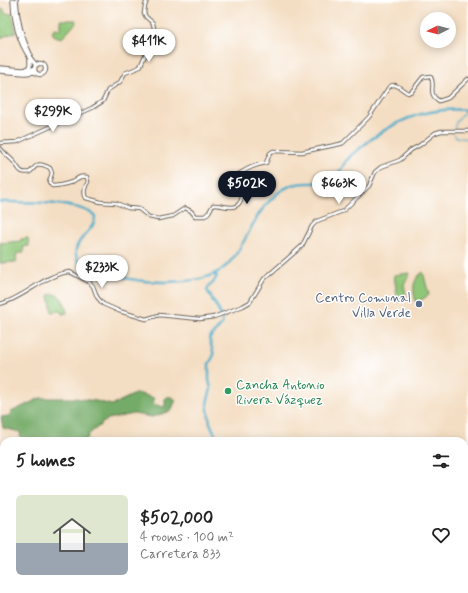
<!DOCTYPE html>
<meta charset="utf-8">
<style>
body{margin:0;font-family:Mynerve,sans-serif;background:#f6f6f6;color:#222;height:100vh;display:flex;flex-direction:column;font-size:15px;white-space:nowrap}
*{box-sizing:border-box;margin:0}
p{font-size:13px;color:#767676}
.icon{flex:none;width:22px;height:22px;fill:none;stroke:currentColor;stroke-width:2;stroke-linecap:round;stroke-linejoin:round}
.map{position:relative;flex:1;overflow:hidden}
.sheet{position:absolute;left:0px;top:437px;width:468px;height:156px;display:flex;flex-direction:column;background:#fff;border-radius:12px 12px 0 0;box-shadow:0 2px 10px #0003}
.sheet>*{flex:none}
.needle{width:26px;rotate:264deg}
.tools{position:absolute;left:420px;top:12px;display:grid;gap:8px}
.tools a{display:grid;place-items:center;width:36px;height:36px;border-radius:50%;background:#fff;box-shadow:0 2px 10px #0003;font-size:20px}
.price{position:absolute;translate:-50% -34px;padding:0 9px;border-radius:14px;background:#fff;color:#222;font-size:13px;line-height:26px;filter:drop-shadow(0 1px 2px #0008)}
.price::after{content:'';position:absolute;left:50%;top:24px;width:12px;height:9px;margin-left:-6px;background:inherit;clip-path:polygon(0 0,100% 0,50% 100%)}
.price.on{background:#111827;color:#fff}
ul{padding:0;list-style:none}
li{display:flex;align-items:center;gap:12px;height:100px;padding:0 16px}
li span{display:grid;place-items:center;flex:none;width:112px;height:80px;border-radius:6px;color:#555}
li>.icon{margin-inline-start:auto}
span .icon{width:48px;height:48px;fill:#fffc;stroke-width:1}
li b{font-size:17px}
h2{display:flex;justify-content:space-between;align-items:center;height:48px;padding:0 16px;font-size:17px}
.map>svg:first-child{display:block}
.built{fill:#f4cfdd}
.green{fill:#90c678;stroke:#56714a}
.forest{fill:#74ab68;stroke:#486442}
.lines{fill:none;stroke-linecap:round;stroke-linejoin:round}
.stream{stroke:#4aacc9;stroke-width:1}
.river{stroke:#4aacc9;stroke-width:2.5}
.minor-casing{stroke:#686056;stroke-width:4.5}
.major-casing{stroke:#686056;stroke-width:5.5}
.minor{stroke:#fff;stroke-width:2.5}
.major{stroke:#fff;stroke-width:3.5}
.service-dot{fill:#5c6f8a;stroke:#fff;stroke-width:1.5}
.leisure-dot{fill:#2e9e5b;stroke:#fff;stroke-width:1.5}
.labels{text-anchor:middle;stroke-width:3;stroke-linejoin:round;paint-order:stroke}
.service-label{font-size:13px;fill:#4e5e75;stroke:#fff;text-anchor:end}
.leisure-label{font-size:13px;fill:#27864d;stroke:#fff;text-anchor:start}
</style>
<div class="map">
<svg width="468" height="593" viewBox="0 0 468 593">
<rect width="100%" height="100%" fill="#fff"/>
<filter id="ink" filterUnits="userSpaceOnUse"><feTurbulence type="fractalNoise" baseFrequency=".025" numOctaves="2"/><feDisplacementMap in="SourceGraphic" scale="8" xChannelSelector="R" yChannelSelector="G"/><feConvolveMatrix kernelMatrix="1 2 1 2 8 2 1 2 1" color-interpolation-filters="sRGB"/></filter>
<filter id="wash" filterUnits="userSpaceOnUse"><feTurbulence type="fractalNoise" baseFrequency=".012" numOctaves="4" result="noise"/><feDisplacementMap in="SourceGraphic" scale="16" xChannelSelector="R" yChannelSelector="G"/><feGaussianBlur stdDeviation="0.9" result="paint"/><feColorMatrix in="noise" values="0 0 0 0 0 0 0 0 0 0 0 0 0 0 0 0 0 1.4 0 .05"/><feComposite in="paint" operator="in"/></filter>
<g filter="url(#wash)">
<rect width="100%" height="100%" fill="#f4dec3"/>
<path class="built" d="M4 545V589H52L50 593H0V549Z"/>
<g class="green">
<path d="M0 9H4V13L12 14 16 32 0 38Z"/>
<path d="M61 20H76V23L62 38 54 36V34L52 33 54 28 61 29Z"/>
<path d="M28 238 29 246 23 247 24 252 17 254 16 256 17 262 0 263V243L21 241V239Z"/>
<path d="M423 272 429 295 416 303C413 290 411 281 423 272Z"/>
<path d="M410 273 404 284 407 300 398 302 394 275Z"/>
<path d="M53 294C63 296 65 303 67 313L62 314 61 311 52 312 49 295Z"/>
</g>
<path class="forest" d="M137 393 154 398 153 404 160 406 165 407V399L166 397H172L176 400 171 411 152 417 134 414 108 419 89 434 86 441H21L20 432 3 428 1 417 9 416 11 412 40 398H75L96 401 112 405Z"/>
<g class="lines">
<g class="stream">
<path d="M454 130 456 122 466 110"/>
<path d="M454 134 456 137 468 139"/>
<path d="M330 593V589"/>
</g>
<g class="river">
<path d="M0 202C22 202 80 201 95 216 96 231 73 239 76 255 80 273 97 268 110 272 117 274 123 278 130 279 151 283 195 284 214 274 240 262 247 228 264 207 270 200 281 189 290 186 299 182 310 184 320 182 325 181 331 177 336 174 341 172 343 165 347 160 350 156 354 153 358 150 390 122 425 106 468 110"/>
<path d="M214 275 217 276 213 283 209 286 207 290C210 297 225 317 222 324 219 329 213 334 209 338L214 355 209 364V380L211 389 207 403 210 423 218 441"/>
<path d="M214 593 215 589"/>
</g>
</g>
</g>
<g filter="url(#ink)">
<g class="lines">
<defs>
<g id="minor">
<path d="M0 143 17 142 92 108 103 101 108 90 120 82 125 73 140 67 146 53 156 39 153 23 146 17 144 13 145 6 147 0"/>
<path d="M0 148C4 153 8 156 12 160 19 166 18 175 30 172 38 164 38 162 50 168L52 173 49 182 52 186C59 186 66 184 72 182 77 179 80 175 87 177L88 182C85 186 83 193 86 198L101 202 116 203 128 208 139 209 149 217 158 219 173 216 185 208 191 211 195 216H205L209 212 213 205C223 204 238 214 242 197L237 187V175C247 169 254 165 266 163L270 153 273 151 302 152 340 144 343 143 369 117 389 87C396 81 401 90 408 93L412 91 423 77 430 76C437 85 426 93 439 101L448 98 468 79"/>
<path d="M0 304C25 298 44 274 70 272L89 282 93 286 97 297 103 304 119 311 146 319 159 315 200 319 214 317 243 306 250 302 264 279 302 246 312 226 317 221 343 211 369 186 375 172 381 167 400 160 411 150 420 145 435 133 441 131H468"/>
<path d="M238 589 245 593"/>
<path d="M176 593 181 589"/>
</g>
<g id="major">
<path d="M13 0C14 23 20 48 36 65"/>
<path d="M16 0C17 19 21 37 30 54"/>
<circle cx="40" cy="69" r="5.5"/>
<path d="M0 68 22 70 34 69"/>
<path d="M26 70 30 66V58"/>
<path d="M0 71 25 73 35 72"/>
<path d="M0 491H4"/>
<path d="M140 589V593"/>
</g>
</defs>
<use href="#minor" class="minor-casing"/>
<use href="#major" class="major-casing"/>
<use href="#minor" class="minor"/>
<use href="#major" class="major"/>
</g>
</g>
<circle class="service-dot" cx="419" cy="304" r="4"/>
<circle class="leisure-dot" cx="228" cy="391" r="4"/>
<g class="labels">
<g class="service-label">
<text x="411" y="302">Centro Comunal<tspan x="411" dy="15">Villa Verde</tspan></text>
</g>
<g class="leisure-label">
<text x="236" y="389">Cancha Antonio<tspan x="236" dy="15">Rivera Vázquez</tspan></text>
</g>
</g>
</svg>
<div class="tools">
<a><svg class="needle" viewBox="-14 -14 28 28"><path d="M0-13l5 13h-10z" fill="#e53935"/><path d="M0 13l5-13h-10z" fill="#767676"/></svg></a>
</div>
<b class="price" style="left:149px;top:63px">$411K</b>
<b class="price" style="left:53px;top:133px">$299K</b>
<b class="price on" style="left:247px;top:205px">$502K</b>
<b class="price" style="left:339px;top:205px">$663K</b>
<b class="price" style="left:102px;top:289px">$233K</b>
<section class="sheet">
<h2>5 homes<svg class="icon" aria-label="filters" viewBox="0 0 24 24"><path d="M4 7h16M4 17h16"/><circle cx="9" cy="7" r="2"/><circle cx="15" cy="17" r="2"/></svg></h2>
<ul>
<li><span style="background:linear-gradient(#dfe7d0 60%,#9aa5b1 0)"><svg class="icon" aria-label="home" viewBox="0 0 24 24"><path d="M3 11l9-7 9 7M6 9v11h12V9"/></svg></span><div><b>$502,000</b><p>4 rooms · 100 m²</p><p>Carretera 833</p></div><svg class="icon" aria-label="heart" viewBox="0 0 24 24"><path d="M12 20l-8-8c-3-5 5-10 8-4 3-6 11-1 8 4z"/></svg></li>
</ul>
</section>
</div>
